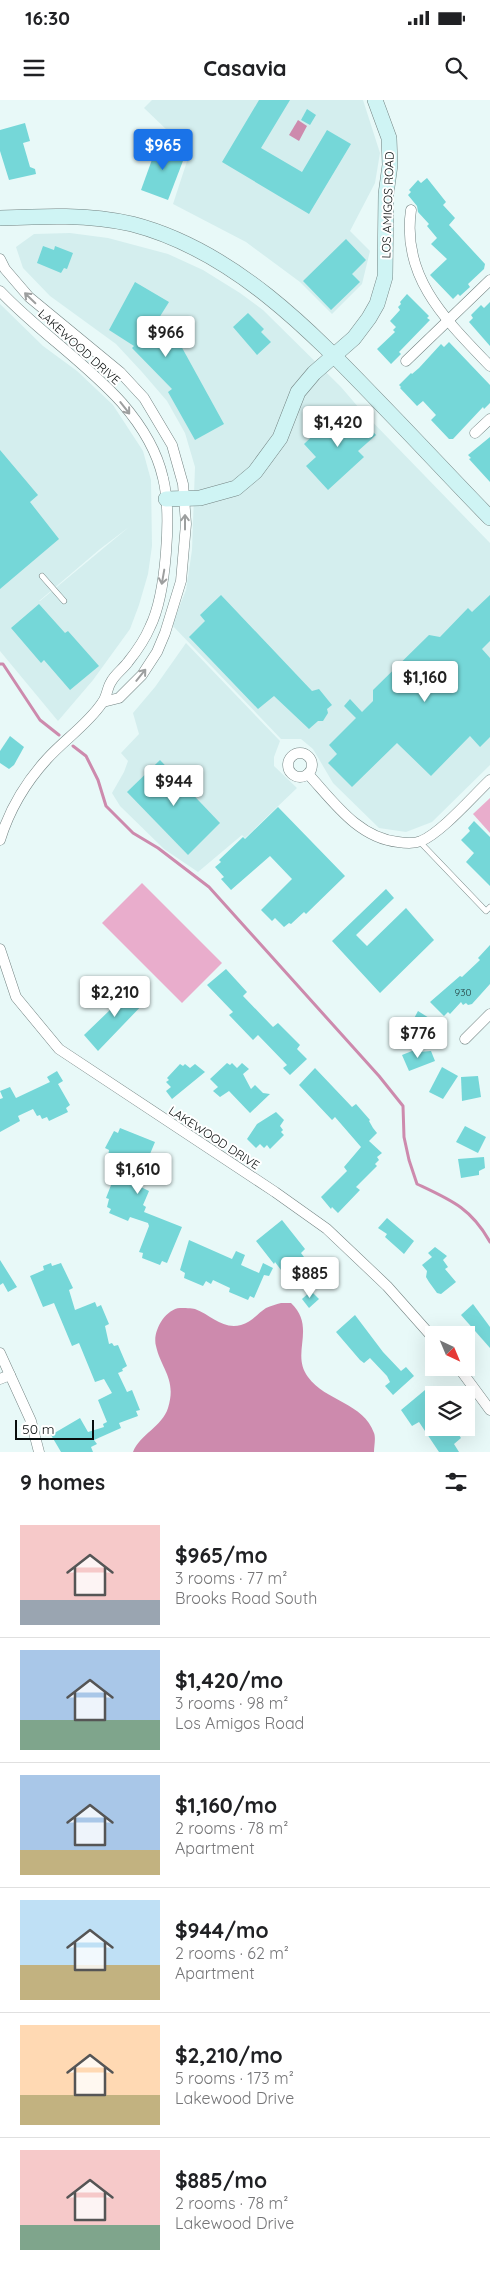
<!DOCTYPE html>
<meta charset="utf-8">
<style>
body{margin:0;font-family:Quicksand,sans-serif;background:#f6f6f6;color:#202124;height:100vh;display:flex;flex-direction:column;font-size:19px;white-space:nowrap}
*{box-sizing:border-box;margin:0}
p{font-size:16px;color:#757577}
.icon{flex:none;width:28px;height:28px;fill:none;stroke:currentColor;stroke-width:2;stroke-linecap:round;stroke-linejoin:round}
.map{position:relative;height:1352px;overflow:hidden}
.drawer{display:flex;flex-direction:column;background:#fff;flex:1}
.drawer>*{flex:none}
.needle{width:32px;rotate:136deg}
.buttons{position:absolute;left:425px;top:1226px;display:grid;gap:10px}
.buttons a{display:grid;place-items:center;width:50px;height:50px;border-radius:0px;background:#fff;box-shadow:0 5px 20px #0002;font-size:25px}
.scale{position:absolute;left:15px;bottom:12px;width:79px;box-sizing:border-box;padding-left:5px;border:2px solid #090e0e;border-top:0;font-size:14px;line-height:18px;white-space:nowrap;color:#090e0e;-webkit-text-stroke:4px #fff;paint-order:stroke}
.price{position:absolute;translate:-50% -42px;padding:0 11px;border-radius:5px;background:#fff;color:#222;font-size:16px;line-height:32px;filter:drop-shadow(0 1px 2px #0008)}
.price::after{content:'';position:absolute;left:50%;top:30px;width:15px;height:11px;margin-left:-8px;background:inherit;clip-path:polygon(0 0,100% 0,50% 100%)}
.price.active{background:#1a73e8;color:#fff}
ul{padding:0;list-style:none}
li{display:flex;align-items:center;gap:15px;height:125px;padding:0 20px}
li+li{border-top:1px solid #e0e0e0}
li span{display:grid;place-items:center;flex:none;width:140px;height:100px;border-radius:0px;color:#555}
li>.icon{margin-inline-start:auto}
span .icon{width:60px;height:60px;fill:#fffc;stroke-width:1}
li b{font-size:21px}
h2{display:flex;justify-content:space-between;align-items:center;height:60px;padding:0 20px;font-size:21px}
.status{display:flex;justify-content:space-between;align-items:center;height:35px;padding:0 25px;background:#fff;direction:ltr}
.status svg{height:14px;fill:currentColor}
header{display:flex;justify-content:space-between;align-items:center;height:65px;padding:0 20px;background:#fff;font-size:22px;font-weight:700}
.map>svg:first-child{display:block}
.built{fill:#d4eeee;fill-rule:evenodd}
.green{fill:#e9adcc}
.water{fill:#cd8aad}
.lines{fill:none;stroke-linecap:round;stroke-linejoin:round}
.stream{stroke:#cd8aad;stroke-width:3}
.building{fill:#75d7d8}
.lane-casing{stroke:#748483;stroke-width:6}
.street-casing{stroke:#748483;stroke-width:11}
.secondary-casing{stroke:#748483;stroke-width:16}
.lane{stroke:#fff;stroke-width:5}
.street{stroke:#fff;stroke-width:10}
.secondary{stroke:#cff4f4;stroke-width:15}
.oneway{stroke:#9d9f9f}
.labels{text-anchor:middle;stroke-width:4;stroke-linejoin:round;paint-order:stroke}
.number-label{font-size:10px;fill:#244040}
.street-label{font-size:12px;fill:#090e0e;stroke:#fff}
</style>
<div class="status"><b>16:30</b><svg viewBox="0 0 49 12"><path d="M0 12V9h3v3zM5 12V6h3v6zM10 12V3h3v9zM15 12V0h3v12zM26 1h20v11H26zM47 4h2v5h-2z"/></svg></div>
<header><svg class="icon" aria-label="menu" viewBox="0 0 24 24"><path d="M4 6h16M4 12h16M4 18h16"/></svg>Casavia<svg class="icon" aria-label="search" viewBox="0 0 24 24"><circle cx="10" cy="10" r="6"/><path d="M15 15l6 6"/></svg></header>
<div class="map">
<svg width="490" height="1352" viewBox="0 0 490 1352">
<rect width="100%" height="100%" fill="#e8f9f8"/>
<g class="built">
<path d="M152 0H363L380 53 375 83 350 131 370 151 362 184 332 214 300 182 246 142 173 104 190 52 144 8Z"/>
<path d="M70 133 108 138 168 154 203 170 240 193 263 210 341 287 359 308 490 443V665L432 722 406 732 379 728 333 683 313 649 301 639H281L172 525 186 490 192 450 195 367 185 333 167 301 142 272 116 244 50 196 23 168 16 147 34 134Z"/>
<path d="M0 204 43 246 77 271 113 305 143 351 151 380 152 446 148 474 139 505 130 529 93 580 58 621 0 551ZM129 427 40 501H39L100 449Z"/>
<path d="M186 543 280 641 274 657V666L297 688 245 738 242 735 198 772 164 749 120 706 112 693 124 672 128 661 121 653 139 634 133 613 155 587Z"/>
</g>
<g class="green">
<path d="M490 698V733L473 714Z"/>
<path d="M142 783 222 863 182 903 102 823Z"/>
</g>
<g class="water">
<path d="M298 20 307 26 299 41 289 35Z"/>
<path d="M281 1203H291C317 1228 290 1253 308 1277 325 1301 364 1303 374 1333 376 1338 374 1346 374 1352H133C140 1334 162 1327 168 1308 177 1279 161 1269 156 1246 152 1232 165 1209 180 1208 184 1208 192 1208 195 1209 211 1215 223 1230 241 1225 251 1223 258 1213 266 1208 271 1206 276 1204 281 1203Z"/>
</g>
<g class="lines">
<g class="stream">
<path d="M0 564H3L40 620 59 635"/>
<path d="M73 646 86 656 98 680 106 706 133 733 158 748 209 787 379 976 403 1006 404 1037 409 1060 417 1084C451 1100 471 1108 490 1142"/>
</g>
</g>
<g class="building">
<path d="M259 0H290L261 48 302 72 327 30 351 44 309 114 222 62Z"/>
<path d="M307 9 316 15 310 25 301 20Z"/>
<path d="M25 23 30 41 23 43 30 67 35 69 36 74 9 80 0 51V30Z"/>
<path d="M158 43 186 53 168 100 141 90Z"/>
<path d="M427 78 446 102 443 105 455 118 449 125 485 164 484 169 468 184 470 187 460 196 458 194 453 199 430 175 447 159 431 144 437 138 427 126 429 124 418 112 417 106 408 95 411 92 409 90 418 80 421 83Z"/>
<path d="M346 139 366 160 352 174 360 182 331 210 303 181Z"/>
<path d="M43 146 54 150 55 146 73 153 67 169 64 168 61 173 37 163Z"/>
<path d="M135 182 169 202 159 218 169 224 224 324 195 340 168 292 172 289 132 248 134 246 109 230Z"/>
<path d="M407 194 429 216 427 218 430 220 399 252 401 254 391 264 377 249 395 232 393 230 396 227 390 221 400 210 398 207 401 204 400 202Z"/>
<path d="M490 202V246L469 222 473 218 471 215 481 205 484 208Z"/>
<path d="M248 213 264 229 261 232 271 242 257 255 233 227Z"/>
<path d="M449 242 490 285V303L484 309 483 307 453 339H449L431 320 436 315 423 301 417 306 400 288 401 287 399 285 411 273 412 274 419 268 441 244 444 247Z"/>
<path d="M350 307 376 335 358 351 364 357 328 390 306 366 316 357 304 344 324 325 327 328Z"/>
<path d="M490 337V382L469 359 471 358 468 355Z"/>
<path d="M0 350 38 395 30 402 59 439 0 489Z"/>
<path d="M221 495 312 591 319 589 332 605 327 609 328 613 323 621H318L309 629 274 596 258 609 189 537 205 521 200 515Z"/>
<path d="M490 495V541L482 549 490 558V637L480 647 470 636 431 676 397 643 352 687 328 663 337 654 329 645 356 618 344 606 350 599 362 612 373 601V590L429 535 440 537 468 508 472 512Z"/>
<path d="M39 504 65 533 68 531 99 566 70 590 44 560 41 563 11 528Z"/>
<path d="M10 636 24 647 14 665 9 669 0 663V651Z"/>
<path d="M160 660 220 723 188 755 127 692Z"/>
<path d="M278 707 345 776 306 814 304 812 291 824 289 823 284 827 275 818 272 821 261 810 292 779 270 756 231 790 221 779 224 777 215 767 221 762 219 760 243 737 245 739Z"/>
<path d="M474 721 490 737V786L466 762 474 753 461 740 470 731 468 728Z"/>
<path d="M386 789 394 798 356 835 367 846 406 808 434 840 380 893 332 841Z"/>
<path d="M490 845V884L472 904 468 905 466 903 463 905 461 902 450 914 448 912 444 916 430 902 460 876 462 877 480 860 478 858Z"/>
<path d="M226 869 247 892 243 896 273 927 278 923 300 945 297 949 307 959 290 975 283 968 287 965 258 935 253 940 229 915 233 912 207 885Z"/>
<path d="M130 887 135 892 136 890 140 891 147 900 98 951 84 935 111 909 108 907Z"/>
<path d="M418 911 437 923 431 933 411 924Z"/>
<path d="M422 947 419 952 431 951 435 961 409 971 402 955Z"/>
<path d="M227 963 230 965 232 963 237 968 242 963 249 969 243 974 251 989 255 985 263 993 270 994 250 1013 229 991 220 997 213 991 218 987 210 979Z"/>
<path d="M180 964 183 966 185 964 190 968 195 964 205 972 172 999 166 991 171 987 166 982 169 980 167 978Z"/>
<path d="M442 967 458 976 443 999 429 992Z"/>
<path d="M315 968 352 1007 356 1004 370 1020 369 1021 373 1028 377 1033 369 1041 382 1053 377 1057 379 1060 375 1064 377 1066 356 1087 360 1090 338 1113 332 1107 331 1109 321 1097 347 1071 344 1067 361 1047 335 1017 332 1020 299 985Z"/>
<path d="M57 971 63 981 58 984 70 1005 66 1008 68 1012 49 1021 47 1017 42 1019 40 1015 37 1016 33 1009 18 1016 20 1021 0 1032V999L3 998 0 991 10 987 16 998 50 982 47 977Z"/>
<path d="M478 976 481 997 462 1001 461 977Z"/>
<path d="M276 1012 284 1020 280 1026 283 1030 281 1032 284 1035 270 1049 267 1045 264 1048 260 1044 256 1048 247 1039 257 1024Z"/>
<path d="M465 1026 486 1037 478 1053 456 1042Z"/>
<path d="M120 1028 155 1042 137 1085 149 1091 143 1105 146 1107 144 1112 182 1127 167 1163 162 1161 160 1165 142 1158 143 1153 139 1152 149 1126 148 1123 130 1117 128 1121 109 1113 111 1109 107 1107 109 1099 106 1098 120 1062 108 1057 109 1050 105 1048 114 1031 118 1033Z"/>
<path d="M484 1057 485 1068 479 1071V1075L461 1078 458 1059Z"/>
<path d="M387 1118 414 1141 404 1154 385 1137 387 1134 378 1128Z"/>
<path d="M282 1120 305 1149 301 1153 304 1157 288 1170 285 1167 281 1170 275 1162 274 1164 256 1141Z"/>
<path d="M189 1140 232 1159 236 1151 245 1155 241 1165 259 1173 263 1163 273 1168 269 1176 264 1175 254 1198 250 1196 248 1200 229 1192 230 1188 213 1180 211 1184 206 1181 203 1186 184 1178 185 1173 180 1170Z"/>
<path d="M435 1147 447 1156 443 1160 448 1167 445 1169 456 1182 441 1194 437 1193 429 1182 426 1177 427 1171 422 1165 432 1157 428 1153Z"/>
<path d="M0 1160 17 1187 8 1192 3 1183 0 1185Z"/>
<path d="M51 1163 52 1166 61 1163 73 1188 69 1190 75 1210 95 1202 97 1207 101 1205 109 1224 105 1226 109 1244 112 1243 114 1246 118 1245 127 1266 122 1269 123 1271 118 1273 127 1292 132 1290 140 1310 136 1311 138 1316 119 1323 121 1328 94 1340 97 1344 91 1347 93 1352H61L51 1335 80 1318 88 1332 104 1327 103 1324 107 1322 98 1300 112 1293 104 1279 95 1282 79 1243 72 1246 54 1203 43 1207 30 1176 44 1170 43 1166Z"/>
<path d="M311 1191 319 1199 309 1208 302 1199Z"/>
<path d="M473 1204 490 1227V1248L461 1215Z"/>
<path d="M355 1215 383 1252 401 1271 406 1267 414 1276 393 1295 385 1286 390 1282 387 1276 370 1258 364 1263 360 1260 336 1232Z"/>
<path d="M425 1290 432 1299 428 1302 434 1308V1335L445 1328 455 1329 461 1338 454 1344 459 1352H439L419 1322 412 1326 401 1310Z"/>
</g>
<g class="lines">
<defs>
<g id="lane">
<path d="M42 476 64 501"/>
<path d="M420 742 486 811 490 807"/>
</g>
<g id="street">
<path d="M411 110C401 178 447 221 490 266"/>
<path d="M0 159 5 169 29 197 120 272 144 298 172 345 183 384 186 424 181 481 165 533 157 552 142 575 119 598 103 602"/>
<path d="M0 191C38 231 85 262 122 303 141 325 157 351 163 378 172 414 166 495 150 527 145 539 136 552 128 562 123 569 115 574 111 582 107 588 107 597 102 603 88 624 64 640 47 659 26 682 9 711 0 740"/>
<path d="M406 261 490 180"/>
<path d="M475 333 490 319"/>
<circle cx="300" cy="665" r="12"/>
<path d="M308 674C333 701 358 738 398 742 404 743 414 744 421 741 441 733 473 696 490 680"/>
<path d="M0 849 16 897 59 949 275 1092 327 1129 387 1186 434 1239"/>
<path d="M465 939 490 914"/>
<path d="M0 1253 31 1321 39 1352"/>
<path d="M459 1268 490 1310"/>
<path d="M0 1279 10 1275"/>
</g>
<g id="secondary">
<path d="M0 118C44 116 88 114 132 124 233 150 310 230 380 303 417 341 453 380 490 418"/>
<path d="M166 399 200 398 236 388 255 372 280 338 298 292 314 273 354 238 369 218 377 204 385 177 386 94 390 65 389 38 375 0"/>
</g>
</defs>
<use href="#lane" class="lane-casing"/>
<use href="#street" class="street-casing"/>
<use href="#secondary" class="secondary-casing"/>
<use href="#lane" class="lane"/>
<use href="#street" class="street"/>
<use href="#secondary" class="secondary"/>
</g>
<defs><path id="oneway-shaft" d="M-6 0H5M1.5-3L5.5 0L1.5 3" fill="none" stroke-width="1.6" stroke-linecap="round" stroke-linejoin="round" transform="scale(1.25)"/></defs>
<g class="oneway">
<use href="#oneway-shaft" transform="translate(30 198) rotate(-136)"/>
<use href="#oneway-shaft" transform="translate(125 308) rotate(52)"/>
<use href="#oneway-shaft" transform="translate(185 422) rotate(-90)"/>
<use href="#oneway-shaft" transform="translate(163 477) rotate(100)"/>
<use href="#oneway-shaft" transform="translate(141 575) rotate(-51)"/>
</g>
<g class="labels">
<g class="number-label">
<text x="463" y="896">930</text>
</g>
<g class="street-label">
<text transform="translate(388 105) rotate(-88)" y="4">LOS AMIGOS ROAD</text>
<text transform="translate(79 247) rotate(42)" y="4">LAKEWOOD DRIVE</text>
<text transform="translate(214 1038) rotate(33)" y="4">LAKEWOOD DRIVE</text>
</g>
</g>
</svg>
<div class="buttons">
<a><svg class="needle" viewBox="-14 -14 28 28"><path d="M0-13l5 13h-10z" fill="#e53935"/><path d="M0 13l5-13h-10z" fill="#757577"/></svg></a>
<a><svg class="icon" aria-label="layers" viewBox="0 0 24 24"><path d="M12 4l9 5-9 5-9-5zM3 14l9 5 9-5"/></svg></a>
</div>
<div class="scale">50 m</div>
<b class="price active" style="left:163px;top:71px">$965</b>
<b class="price" style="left:166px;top:258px">$966</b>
<b class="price" style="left:338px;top:348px">$1,420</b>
<b class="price" style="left:425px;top:603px">$1,160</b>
<b class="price" style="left:174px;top:707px">$944</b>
<b class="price" style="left:115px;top:918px">$2,210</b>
<b class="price" style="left:418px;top:959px">$776</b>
<b class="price" style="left:138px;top:1095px">$1,610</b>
<b class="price" style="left:310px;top:1199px">$885</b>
</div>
<section class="drawer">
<h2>9 homes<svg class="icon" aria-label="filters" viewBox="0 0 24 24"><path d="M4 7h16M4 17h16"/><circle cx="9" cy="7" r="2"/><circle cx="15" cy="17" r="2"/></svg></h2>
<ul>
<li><span style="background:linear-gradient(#f6c9c9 75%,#9aa5b1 0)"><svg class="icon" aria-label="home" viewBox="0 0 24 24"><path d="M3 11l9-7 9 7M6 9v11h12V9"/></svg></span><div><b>$965/mo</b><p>3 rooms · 77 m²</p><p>Brooks Road South</p></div></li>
<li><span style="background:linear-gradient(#a9c7e8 70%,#7fa58c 0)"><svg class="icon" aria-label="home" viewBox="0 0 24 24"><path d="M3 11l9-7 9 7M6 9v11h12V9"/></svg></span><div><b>$1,420/mo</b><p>3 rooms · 98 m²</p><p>Los Amigos Road</p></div></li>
<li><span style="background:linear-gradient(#a9c7e8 75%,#c2b280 0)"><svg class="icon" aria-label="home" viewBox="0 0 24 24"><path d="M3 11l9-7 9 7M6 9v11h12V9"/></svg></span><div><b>$1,160/mo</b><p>2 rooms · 78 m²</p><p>Apartment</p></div></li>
<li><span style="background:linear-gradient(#bfe0f5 65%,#c2b280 0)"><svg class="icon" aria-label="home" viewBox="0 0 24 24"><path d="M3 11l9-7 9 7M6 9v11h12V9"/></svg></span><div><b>$944/mo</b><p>2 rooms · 62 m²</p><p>Apartment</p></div></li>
<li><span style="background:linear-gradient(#ffd9b3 70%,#c2b280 0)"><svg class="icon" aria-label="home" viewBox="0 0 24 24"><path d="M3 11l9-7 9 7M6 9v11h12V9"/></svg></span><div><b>$2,210/mo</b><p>5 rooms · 173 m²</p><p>Lakewood Drive</p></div></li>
<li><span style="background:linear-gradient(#f6c9c9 75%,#7fa58c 0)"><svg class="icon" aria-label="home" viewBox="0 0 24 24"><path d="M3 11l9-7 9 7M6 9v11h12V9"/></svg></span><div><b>$885/mo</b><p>2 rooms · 78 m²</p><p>Lakewood Drive</p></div></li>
</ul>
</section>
